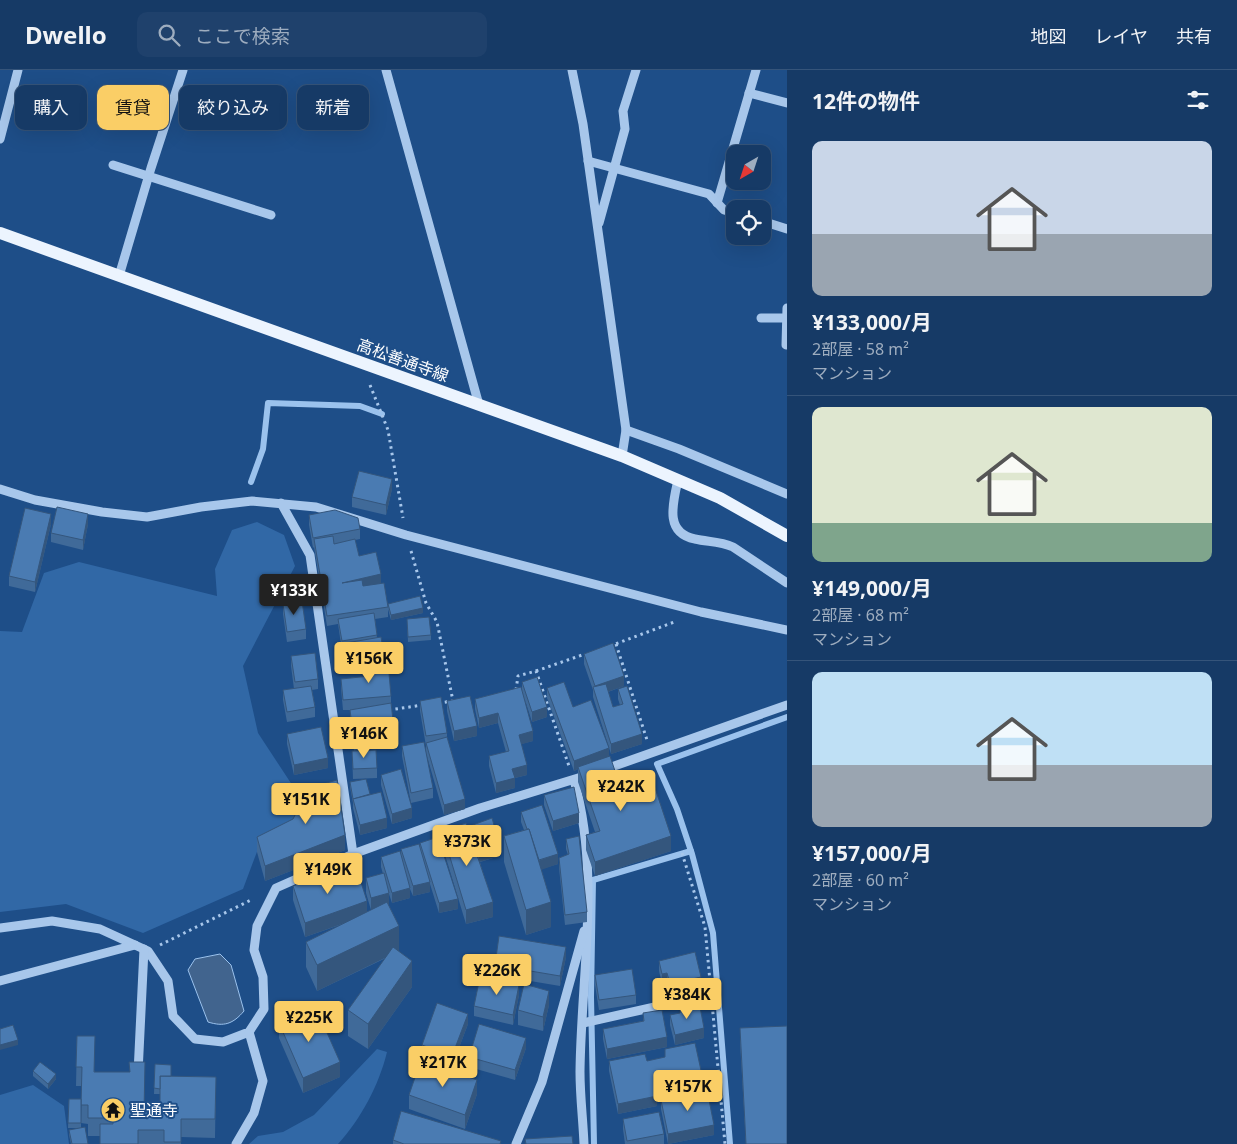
<!DOCTYPE html>
<html lang="ja">
<meta charset="utf-8">
<style>
body{margin:0;font-family:"Noto Sans","Noto Sans JP",sans-serif;background:#1f416c;color:#f1f3f6;height:100vh;display:flex;flex-direction:column;font-size:19px;white-space:nowrap}
*{box-sizing:border-box;margin:0}
p{font-size:16px;color:#9eadbf}
.icon{flex:none;width:28px;height:28px;fill:none;stroke:currentColor;stroke-width:2;stroke-linecap:round;stroke-linejoin:round}
.map{position:relative;flex:1;overflow:hidden}
.drawer{display:flex;flex-direction:column;background:#163a66;width:450px}
.drawer>*{flex:none}
.banner{position:absolute;left:15px;top:15px;width:475px;height:45px;display:flex;gap:10px}
.needle{width:32px;rotate:219deg}
.tools{position:absolute;left:726px;top:75px;display:grid;gap:10px}
.tools a{display:grid;place-items:center;width:45px;height:45px;border-radius:10px;background:#163a66;box-shadow:0 5px 20px #0002,0 0 0 1px #35547a;font-size:25px}
.price{position:absolute;translate:-50% -42px;padding:0 11px;border-radius:5px;background:#face66;color:#111;font-size:16px;line-height:32px;filter:drop-shadow(0 1px 2px #0008)}
.price::after{content:'';position:absolute;left:50%;top:30px;width:15px;height:11px;margin-left:-8px;background:inherit;clip-path:polygon(0 0,100% 0,50% 100%)}
.price.active{background:#222;color:#fff}
ul{padding:0;list-style:none}
li{display:grid;align-content:center;gap:10px;height:265px;padding:0 25px}
li+li{border-top:1px solid #35547a}
li span{display:grid;place-items:center;height:155px;border-radius:10px;color:#555}
li>.icon{margin-inline-start:auto}
span .icon{width:90px;height:90px;fill:#fffc;stroke-width:1}
li b{font-size:21px}
h2{display:flex;justify-content:space-between;align-items:center;height:60px;padding:0 25px;font-size:21px}
.chip{padding:0 18px;border-radius:10px;background:#163a66;box-shadow:0 5px 20px #0002,0 0 0 1px #35547a;font-size:18px;line-height:45px}
.chip.active{background:#face66;color:#111}
header{display:flex;align-items:center;gap:30px;box-sizing:border-box;height:70px;padding:0 25px;background:#163a66;border-bottom:1px solid #35547a}
header strong{font-size:24px}
nav{display:flex;gap:28px;margin-inline-start:auto;font-size:18px}
.search{width:350px;height:45px;background:#1f416c;display:flex;align-items:center;gap:12px;box-sizing:border-box;padding:0 18px;border-radius:10px;color:#9eadbf;font-size:19px}
main{display:flex;flex:1;min-height:0}
.map>svg:first-child{display:block}
.green{fill:#3168a6}
.water{fill:#41648e;stroke:#9bc2ed}
.lines{fill:none;stroke-linecap:round;stroke-linejoin:round}
.stream{stroke:#9bc2ed;stroke-width:6}
.path{stroke:#a8c7eb;stroke-width:3;stroke-dasharray:2.5 4;stroke-linecap:butt}
.minor{stroke:#a8c7eb;stroke-width:9}
.major{stroke:#ecf4fe;stroke-width:12}
.wall{fill:#406a99}
.shaded-wall{fill:#34567d}
.building{fill:#4a7bb2;stroke:#34567d}
.labels{text-anchor:middle;stroke-width:4;stroke-linejoin:round;paint-order:stroke}
.street-label{font-size:16px;fill:#fff;stroke:#1e4e88}
.poi-label{font-size:16px;fill:#fff;stroke:#1e4e88;text-anchor:start}
</style>
<header>
<strong>Dwello</strong>
<div class="search"><svg class="icon" aria-label="search" viewBox="0 0 24 24"><circle cx="10" cy="10" r="6"/><path d="M15 15l6 6"/></svg>ここで検索</div>
<nav><a>地図</a><a>レイヤ</a><a>共有</a></nav>
</header>
<main>
<div class="map">
<svg width="787" height="1074" viewBox="0 0 787 1074">
<rect width="100%" height="100%" fill="#1e4e88"/>
<g class="green">
<path d="M257 452 284 465 295 496 243 596 258 663 302 730 292 759 258 779 243 819 143 863 66 834 0 842V561L22 562 44 503 79 492 217 526 215 499 232 460Z"/>
<path d="M377 979 387 982C379 1015 361 1049 338 1074H249L258 1066 283 1062 314 1045Z"/>
<path d="M33 1015 64 1036 69 1074H0V1025Z"/>
</g>
<path class="water" d="M220 884 231 895 244 941C233 954 224 957 208 952L188 900 195 889Z"/>
<g class="lines">
<g class="stream">
<path d="M251 412 263 379 268 333 360 336 382 344"/>
<path d="M594 1074 591 927 593 810 691 781"/>
<path d="M730 1074 713 863 692 784 677 739 657 694 787 647"/>
</g>
<g class="path">
<path d="M370 315 388 360 403 448"/>
<path d="M411 481 426 533 437 552 453 631 439 633"/>
<path d="M616 574 647 670"/>
<path d="M610 576 677 551"/>
<path d="M536 601 585 584"/>
<path d="M516 620 518 606 536 601 569 696"/>
<path d="M389 640 423 635"/>
<path d="M682 783 705 857 725 1074"/>
<path d="M160 875 253 829"/>
</g>
<g class="minor">
<path d="M386 0 479 335"/>
<path d="M572 0 583 54 626 360 622 386"/>
<path d="M749 23 787 33"/>
<path d="M0 69 18 0"/>
<path d="M588 91 709 124 724 140 735 143"/>
<path d="M113 95 271 145"/>
<path d="M717 133 756 0"/>
<path d="M762 151 787 159"/>
<path d="M599 153 625 59 623 41 636 0"/>
<path d="M119 206 151 98 183 0"/>
<path d="M761 248H787"/>
<path d="M786 275 787 238"/>
<path d="M626 360 679 379 787 424"/>
<path d="M678 410C673 433 664 463 695 469 708 472 720 471 733 477L787 513"/>
<path d="M0 419 35 430 102 442 147 447 201 437 252 431 316 437 406 465 701 542 787 560"/>
<path d="M281 433 310 485 353 784"/>
<path d="M603 700 787 635"/>
<path d="M574 710C601 805 581 905 580 1002 580 1026 583 1050 584 1074"/>
<path d="M0 858 52 851 100 859 148 881 168 911 173 946 195 969 223 972 249 962 264 939 263 907 254 880 257 856 276 818 353 784 480 738 588 705"/>
<path d="M0 911 135 875"/>
<path d="M583 953 677 932"/>
<path d="M138 1003 144 879"/>
<path d="M236 1074 254 1043 263 1011 249 962"/>
<path d="M516 1074 542 1012 584 861"/>
</g>
<path class="major" d="M0 163 622 386 720 428 787 466"/>
</g>
<g class="wall">
<path d="M392 419 386 445 352 437V427Z"/>
<path d="M309 445 360 459V469L355 470 359 486 381 513 388 537V547L375 549 377 568 384 586V592L391 626V636L393 650V660L377 662 378 677 354 681 350 650V640H343L341 619V609L369 606V599L338 604 334 585V575L341 574 338 554 327 556 314 477 313 478 309 455Z"/>
<path d="M51 454 35 522 9 516V506Z"/>
<path d="M88 454 83 480 51 472V463Z"/>
<path d="M283 534 306 559V569L287 572 283 544Z"/>
<path d="M388 534 423 543 391 550 388 539Z"/>
<path d="M407 549 431 565V570L408 572Z"/>
<path d="M584 584 624 616 608 622 613 637 620 635 618 629V619L642 674 611 684 593 627V620L584 594Z"/>
<path d="M291 586 318 609V619L312 620 315 637V647L287 652 283 630V620L294 619 291 596Z"/>
<path d="M522 612 547 647 532 652 525 630 533 671 521 674 527 705 515 708V718L496 723 489 696V686L506 682 498 653 479 658 475 639V629L522 620Z"/>
<path d="M547 618 573 637 609 687 621 719 671 781 595 806 586 780V765L595 762 578 712V699L574 701 547 628Z"/>
<path d="M420 631 447 663V668L465 739 444 745 426 683V676L420 641Z"/>
<path d="M447 631 477 666 454 671 447 641Z"/>
<path d="M287 664 328 698 294 705 287 674Z"/>
<path d="M402 676 433 718V728L411 733 402 686Z"/>
<path d="M352 681 377 698V708L353 709Z"/>
<path d="M381 705 412 748 392 754 381 715Z"/>
<path d="M350 712 370 724 387 758 360 765 353 738V733L350 717Z"/>
<path d="M544 725 579 753 553 761 544 735Z"/>
<path d="M521 742 558 794 541 799 551 857 526 865 504 792V766L524 760 521 752Z"/>
<path d="M470 756 500 786 480 792 493 847 466 854 442 775V761L470 763Z"/>
<path d="M257 767 345 780 265 811 257 782Z"/>
<path d="M566 769 587 842V852L565 855 559 798V788L568 785 566 779Z"/>
<path d="M420 773 458 839 439 843 430 814V822L413 826 410 819V828L392 833 389 824V836L399 881 412 917 368 979 348 966V940L386 888 317 921 306 897V872L343 854 305 867 293 830V816L334 811 367 842 371 840 366 823V808L383 804 381 797V787L401 786V779H420Z"/>
<path d="M566 887 560 916 495 905V895Z"/>
<path d="M659 891 701 917 670 924 667 913 662 914 659 901Z"/>
<path d="M595 905 636 925V934L599 940 595 915Z"/>
<path d="M519 925 513 955 474 946V936Z"/>
<path d="M549 935 543 961 518 955V940Z"/>
<path d="M643 943 667 977 607 989 603 969V959L643 951Z"/>
<path d="M670 945 704 968 675 975 670 955Z"/>
<path d="M279 953 340 1007 303 1023 279 968Z"/>
<path d="M468 954 452 996 422 985V975Z"/>
<path d="M740 958 787 1074H746L740 972Z"/>
<path d="M77 966 95 1002 145 1042H160V1024H154L155 994 171 1006 216 1007 215 1068 181 1067V1074H100V1066H88V1054L81 1053 82 1016H76Z"/>
<path d="M526 978 515 1010 469 997V987Z"/>
<path d="M609 991H647L702 1015 657 1024V1036L618 1044 609 1001Z"/>
<path d="M33 1001 56 1009 48 1019 33 1006Z"/>
<path d="M477 1024 465 1059 409 1039V1025Z"/>
<path d="M69 1029H81V1058L88 1074H71L69 1065V1060L81 1058H68Z"/>
<path d="M661 1030 714 1065 668 1074 661 1039Z"/>
<path d="M623 1049 664 1064V1074H625L623 1059Z"/>
<path d="M393 1070 501 1074H393Z"/>
</g>
<g class="shaded-wall">
<path d="M392 409V419L386 445V435Z"/>
<path d="M51 444V454L35 522V512Z"/>
<path d="M88 444V454L83 480V470Z"/>
<path d="M381 504V514L342 523V513Z"/>
<path d="M423 538V543L391 550V545Z"/>
<path d="M624 606V616L596 626 595 616Z"/>
<path d="M547 637V647L532 652V642Z"/>
<path d="M498 643V653L479 658V648Z"/>
<path d="M477 656V666L454 671V661Z"/>
<path d="M533 661V671L519 675V665Z"/>
<path d="M642 664V674L611 684V674Z"/>
<path d="M609 678V688L578 697V699L574 701V691Z"/>
<path d="M328 688V698L294 705V695Z"/>
<path d="M527 695V705L515 708V718L496 723V713L512 699Z"/>
<path d="M465 729V739L444 745V735Z"/>
<path d="M412 738V748L392 754V744Z"/>
<path d="M579 743V753L553 761V751Z"/>
<path d="M387 748V758L360 765V755Z"/>
<path d="M345 765V780L265 811V796Z"/>
<path d="M671 766V781L595 806V792Z"/>
<path d="M500 776V786L479 792V782Z"/>
<path d="M558 784V794L538 801V791Z"/>
<path d="M430 812V822L413 826V816Z"/>
<path d="M410 818V828L392 833V823Z"/>
<path d="M389 823V837L371 842V828Z"/>
<path d="M458 829V839L439 843V833Z"/>
<path d="M367 831V845L305 867V853Z"/>
<path d="M493 832V847L466 854V840Z"/>
<path d="M551 832V857L526 865V840Z"/>
<path d="M399 856V881L317 921V895Z"/>
<path d="M566 877V887L560 916V906Z"/>
<path d="M412 891V917L368 979V954Z"/>
<path d="M667 903V913L662 914V904Z"/>
<path d="M701 907V917L670 924V914Z"/>
<path d="M519 915V925L513 955V945Z"/>
<path d="M549 921V935L543 961V947Z"/>
<path d="M468 944V954L452 996V986Z"/>
<path d="M704 958V968L675 975V965Z"/>
<path d="M667 967V977L607 989V979Z"/>
<path d="M526 968V978L515 1010V1000Z"/>
<path d="M18 970V975L0 980V975Z"/>
<path d="M340 992V1007L303 1023V1008Z"/>
<path d="M56 1004V1009L48 1019V1014Z"/>
<path d="M702 1005V1015L655 1025V1015Z"/>
<path d="M477 1010V1024L465 1059V1045Z"/>
<path d="M657 1026V1036L618 1044V1034Z"/>
<path d="M714 1055V1065L668 1074V1064Z"/>
</g>
<g class="building">
<path d="M359 401 392 409 386 435 352 427Z"/>
<path d="M57 437 88 444 83 470 51 463Z"/>
<path d="M25 438 51 444 35 512 9 506Z"/>
<path d="M335 440 358 448 360 459 313 468 309 445Z"/>
<path d="M333 466 334 474 355 469 359 486 376 482 381 504 342 513 362 510 363 516 384 513 388 537 327 546 314 469Z"/>
<path d="M420 526 423 538 391 545 388 534Z"/>
<path d="M302 531 306 559 287 562 283 534Z"/>
<path d="M374 543 377 565 342 571 338 549Z"/>
<path d="M429 547 431 565 408 567 407 549Z"/>
<path d="M381 567 384 586 338 594 334 575Z"/>
<path d="M613 573 624 606 595 616 584 584Z"/>
<path d="M315 583 318 609 295 612 291 586Z"/>
<path d="M388 592 391 626 343 630 341 609 370 606 369 594Z"/>
<path d="M537 607 547 637 532 642 522 612Z"/>
<path d="M564 612 573 637 591 630 609 678 574 691 547 618Z"/>
<path d="M606 614 613 637 623 634 618 619 627 616 642 664 611 674 593 617Z"/>
<path d="M311 616 315 637 287 642 283 620Z"/>
<path d="M521 617 533 661 519 665 527 695 512 699 515 708 496 713 489 686 509 681 498 643 479 648 475 629Z"/>
<path d="M470 626 477 656 454 661 447 631Z"/>
<path d="M441 627 447 663 426 666 420 631Z"/>
<path d="M391 633 393 650 376 652 378 667 354 671 350 640Z"/>
<path d="M321 657 328 688 294 695 287 664Z"/>
<path d="M447 667 465 729 444 735 426 673Z"/>
<path d="M424 672 433 718 411 723 402 676Z"/>
<path d="M376 680 377 698 353 699 352 681Z"/>
<path d="M610 686 621 719 652 709 671 766 595 792 586 765 600 761 578 697Z"/>
<path d="M401 699 412 738 392 744 381 705Z"/>
<path d="M366 709 370 724 353 729 350 712Z"/>
<path d="M337 710 345 765 265 796 257 767 293 749 309 718Z"/>
<path d="M574 717 579 743 553 751 544 725Z"/>
<path d="M381 722 387 748 360 755 353 729Z"/>
<path d="M542 735 558 784 539 790 529 759H527L521 742Z"/>
<path d="M492 748 500 776 479 782 470 756Z"/>
<path d="M466 753 493 832 466 840 442 761Z"/>
<path d="M529 759 551 832 526 840 504 766Z"/>
<path d="M579 766 587 842 565 845 559 788 569 784 566 769Z"/>
<path d="M438 767 458 829 439 833 420 773Z"/>
<path d="M419 774 430 812 413 816 401 779Z"/>
<path d="M400 781 410 818 392 823 381 787Z"/>
<path d="M329 802 334 811 358 803 367 831 305 853 293 816Z"/>
<path d="M384 803 389 823 371 828 366 808Z"/>
<path d="M387 832 399 856 317 895 306 872Z"/>
<path d="M499 866 566 877 560 906 495 895Z"/>
<path d="M393 877 412 891 368 954 348 940Z"/>
<path d="M695 882 701 907 670 914 667 903 662 904 659 891Z"/>
<path d="M632 899 636 925 599 930 595 905Z"/>
<path d="M480 907 519 915 513 945 474 936Z"/>
<path d="M524 914 549 921 543 947 518 940Z"/>
<path d="M437 933 468 944 452 986 422 975Z"/>
<path d="M691 936 692 939 700 937 704 958 675 965 670 945 680 943V938Z"/>
<path d="M316 938 340 992 303 1008 279 953Z"/>
<path d="M662 940 667 967 607 979 603 959 644 951 643 943Z"/>
<path d="M479 954 526 968 515 1000 469 987Z"/>
<path d="M13 955 18 970 0 975V959Z"/>
<path d="M787 956V1074H746L740 958Z"/>
<path d="M77 966H95L94 1002H130L129 992H145L144 1042H160V1006L216 1007 215 1049H181V1072H164V1060H138V1074H100V1054H113V1048H88V1035H81L82 997H76Z"/>
<path d="M695 973 702 1005 655 1015 657 1026 618 1034 609 991 645 984 647 991 665 987V979Z"/>
<path d="M421 990 477 1010 465 1045 409 1025Z"/>
<path d="M40 992 56 1004 48 1014 33 1001Z"/>
<path d="M155 994 171 995V1006H160V1019L154 1018Z"/>
<path d="M707 1020 714 1055 668 1064 661 1030Z"/>
<path d="M69 1029H81V1053H68Z"/>
<path d="M401 1041 501 1071 500 1074H404L393 1070Z"/>
<path d="M659 1042 664 1064 627 1071 623 1049Z"/>
<path d="M85 1057 88 1074H72L69 1060Z"/>
<path d="M572 1066 573 1074H526L525 1069Z"/>
</g>
<defs>
<symbol id="temple-disc" viewBox="-11 -11 22 22"><circle r="9.5" fill="#face66" stroke="#1e4e88"/><path d="M0-6L5-2H3V0L6.5 2.5H4V6H1.5V3h-3V6H-4V2.5H-6.5L-3 0V-2H-5Z" fill="#111"/></symbol>
</defs>
<g fill-rule="evenodd">
<use href="#temple-disc" x="99" y="1026" width="28" height="28"/>
</g>
<g class="labels">
<g class="street-label">
<text transform="translate(403 290) rotate(20)" y="6">高松善通寺線</text>
</g>
<g class="poi-label">
<text x="130" y="1046">聖通寺</text>
</g>
</g>
</svg>
<div class="tools">
<a><svg class="needle" viewBox="-14 -14 28 28"><path d="M0-13l5 13h-10z" fill="#e53935"/><path d="M0 13l5-13h-10z" fill="#9eadbf"/></svg></a>
<a><svg class="icon" aria-label="locate" viewBox="0 0 24 24"><circle cx="12" cy="12" r="6"/><path d="M12 2v4M12 18v4M2 12h4M18 12h4"/></svg></a>
</div>
<b class="price active" style="left:294px;top:546px">¥133K</b>
<b class="price" style="left:369px;top:614px">¥156K</b>
<b class="price" style="left:364px;top:689px">¥146K</b>
<b class="price" style="left:621px;top:742px">¥242K</b>
<b class="price" style="left:306px;top:755px">¥151K</b>
<b class="price" style="left:467px;top:797px">¥373K</b>
<b class="price" style="left:328px;top:825px">¥149K</b>
<b class="price" style="left:497px;top:926px">¥226K</b>
<b class="price" style="left:687px;top:950px">¥384K</b>
<b class="price" style="left:309px;top:973px">¥225K</b>
<b class="price" style="left:443px;top:1018px">¥217K</b>
<b class="price" style="left:688px;top:1042px">¥157K</b>
<div class="banner">
<a class="chip">購入</a>
<a class="chip active">賃貸</a>
<a class="chip">絞り込み</a>
<a class="chip">新着</a>
</div>
</div>
<section class="drawer">
<h2>12件の物件<svg class="icon" aria-label="filters" viewBox="0 0 24 24"><path d="M4 7h16M4 17h16"/><circle cx="9" cy="7" r="2"/><circle cx="15" cy="17" r="2"/></svg></h2>
<ul>
<li><span style="background:linear-gradient(#c9d6e8 60%,#9aa5b1 0)"><svg class="icon" aria-label="home" viewBox="0 0 24 24"><path d="M3 11l9-7 9 7M6 9v11h12V9"/></svg></span><div><b>¥133,000/月</b><p>2部屋 · 58 m²</p><p>マンション</p></div></li>
<li><span style="background:linear-gradient(#dfe7d0 75%,#7fa58c 0)"><svg class="icon" aria-label="home" viewBox="0 0 24 24"><path d="M3 11l9-7 9 7M6 9v11h12V9"/></svg></span><div><b>¥149,000/月</b><p>2部屋 · 68 m²</p><p>マンション</p></div></li>
<li><span style="background:linear-gradient(#bfe0f5 60%,#9aa5b1 0)"><svg class="icon" aria-label="home" viewBox="0 0 24 24"><path d="M3 11l9-7 9 7M6 9v11h12V9"/></svg></span><div><b>¥157,000/月</b><p>2部屋 · 60 m²</p><p>マンション</p></div></li>
</ul>
</section>
</main>
